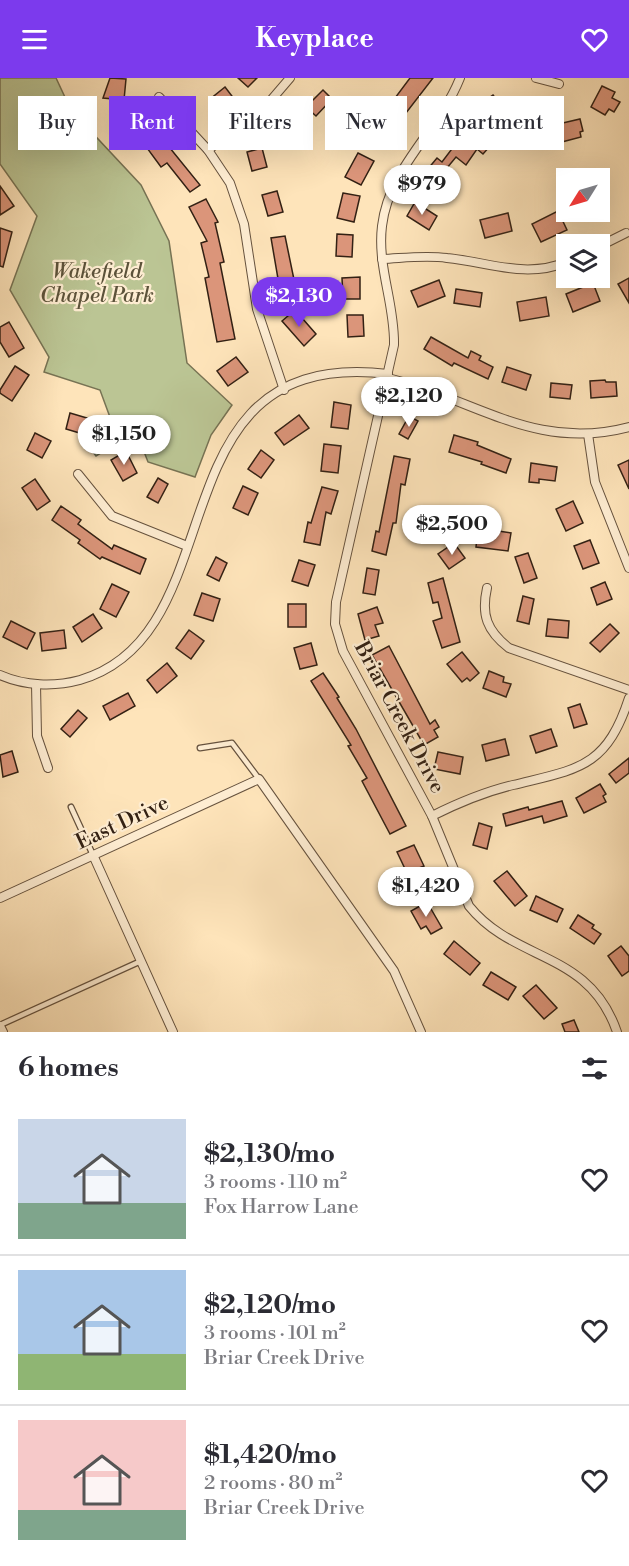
<!DOCTYPE html>
<meta charset="utf-8">
<style>
body{margin:0;font-family:"Libre Bodoni",serif;background:#f2f2f3;color:#2b2b33;height:100vh;display:flex;flex-direction:column;font-size:22px;white-space:nowrap}
*{box-sizing:border-box;margin:0}
p{font-size:20px;color:#7c7c81}
.icon{flex:none;width:33px;height:33px;fill:none;stroke:currentColor;stroke-width:2;stroke-linecap:round;stroke-linejoin:round}
.map{position:relative;height:954px;overflow:hidden}
.details{display:flex;flex-direction:column;background:#fff;flex:1}
.details>*{flex:none}
.hud{position:absolute;left:18px;top:18px;width:594px;height:54px;display:flex;gap:12px}
.needle{width:39px;rotate:233deg}
.tools{position:absolute;left:556px;top:90px;display:grid;gap:12px}
.tools a{display:grid;place-items:center;width:54px;height:54px;border-radius:0px;background:#fff;box-shadow:0 6px 24px #0002;font-size:30px}
.price{position:absolute;translate:-50% -51px;padding:0 14px;border-radius:21px;background:#fff;color:#222;font-size:20px;line-height:39px;filter:drop-shadow(0 2px 3px #0008)}
.price::after{content:'';position:absolute;left:50%;top:36px;width:18px;height:14px;margin-left:-9px;background:inherit;clip-path:polygon(0 0,100% 0,50% 100%)}
.price.selected{background:#7c3aed;color:#fff}
ul{padding:0;list-style:none}
li{display:flex;align-items:center;gap:18px;height:150px;padding:0 18px}
li+li{border-top:2px solid #e1e1e2}
li span{display:grid;place-items:center;flex:none;width:168px;height:120px;border-radius:0px;color:#555}
li>.icon{margin-inline-start:auto}
span .icon{width:72px;height:72px;fill:#fffc;stroke-width:1}
li b{font-size:26px}
h2{display:flex;justify-content:space-between;align-items:center;height:72px;padding:0 18px;font-size:26px}
.tag{padding:0 21px;border-radius:0px;background:#fff;box-shadow:0 6px 24px #0002;font-size:21px;line-height:54px}
.tag.selected{background:#7c3aed;color:#fff}
header{display:flex;justify-content:space-between;align-items:center;height:78px;padding:0 18px;background:#7c3aed;color:#fff;font-size:27px;font-weight:800}
.map>svg:first-child{display:block}
.green{fill:#bbc594;stroke:#777354;stroke-width:1.5}
.building{fill:#db957a;stroke:#332114;stroke-width:1.5}
.lines{fill:none;stroke-linecap:round;stroke-linejoin:round}
.lane-casing{stroke:#66523e;stroke-width:7}
.street-casing{stroke:#66523e;stroke-width:10}
.lane{stroke:#feedd2;stroke-width:4.5}
.street{stroke:#feedd2;stroke-width:8}
.labels{text-anchor:middle;stroke-width:4.5;stroke-linejoin:round;paint-order:stroke}
.park-label{font-size:21px;font-style:italic;fill:#5c523a;stroke:#feedd2}
.street-label{font-size:21px;fill:#332114;stroke:#feedd2}
</style>
<header><svg class="icon" aria-label="menu" viewBox="0 0 24 24"><path d="M4 6h16M4 12h16M4 18h16"/></svg>Keyplace<svg class="icon" aria-label="heart" viewBox="0 0 24 24"><path d="M12 20l-8-8c-3-5 5-10 8-4 3-6 11-1 8 4z"/></svg></header>
<div class="map">
<svg width="629" height="954" viewBox="0 0 629 954">
<rect width="100%" height="100%" fill="#fee4ba"/>
<filter id="stains"><feTurbulence type="fractalNoise" baseFrequency=".00333" numOctaves="4"/><feColorMatrix values="0 0 0 0 .2 0 0 0 0 .09 0 0 0 0 .02 0 0 0 .5 -.17"/></filter>
<radialGradient id="worn" r=".72"><stop offset=".6" stop-color="#630" stop-opacity="0"/><stop offset="1" stop-color="#630" stop-opacity=".3"/></radialGradient>
<path class="green" d="M0 0H56L71 32 141 107 169 163 187 285 232 327 211 357 195 399 148 384 136 353 96 378 90 370 111 342 100 312 44 294 49 279 10 212 37 138 0 86Z"/>
<g class="building">
<path d="M110 0 126 1 124 22 103 20Z"/>
<path d="M238 0H257L248 9Z"/>
<path d="M410 0H433L406 35 392 24Z"/>
<path d="M602 8 615 14 612 20 620 24 614 34 609 31 605 37 591 29Z"/>
<path d="M225 9 235 22 218 34 209 22Z"/>
<path d="M323 12 332 21 316 38 306 29Z"/>
<path d="M493 17 503 30 482 46 472 32Z"/>
<path d="M518 31 540 38 534 56 512 48Z"/>
<path d="M127 37 143 57 132 65 117 46Z"/>
<path d="M297 38 308 54 296 63 293 59 285 65 276 54Z"/>
<path d="M379 41 395 49 380 70 366 60Z"/>
<path d="M580 41 583 53 580 54 581 59 558 65 554 47Z"/>
<path d="M467 51 491 67 483 76 477 71 466 87 456 79 428 113 417 104 437 80 442 84Z"/>
<path d="M161 59 200 107 190 114 167 85 161 89 147 70Z"/>
<path d="M262 70 267 89 252 93 247 74Z"/>
<path d="M358 75 374 83 361 107 345 99Z"/>
<path d="M0 108 14 128 0 137Z"/>
<path d="M277 113 283 134 268 138 262 117Z"/>
<path d="M343 115 360 118 354 144 337 140Z"/>
<path d="M206 121 218 144 215 145 224 184 220 185 235 261 217 264 205 200 209 199 201 165 207 163 189 129Z"/>
<path d="M415 124 437 138 429 152 407 138Z"/>
<path d="M558 133 567 152 541 164 532 146Z"/>
<path d="M508 135 512 153 485 160 480 142Z"/>
<path d="M0 150 12 154 3 189 0 188Z"/>
<path d="M337 156 353 157 352 179 336 178Z"/>
<path d="M285 158 298 221 282 224 271 160Z"/>
<path d="M360 199V221H343L342 200Z"/>
<path d="M629 200V225L618 206Z"/>
<path d="M439 202 445 218 418 229 411 213Z"/>
<path d="M593 205 600 223 573 234 566 216Z"/>
<path d="M456 211 482 215 480 229 454 225Z"/>
<path d="M546 219 549 238 520 243 517 224Z"/>
<path d="M295 232 316 256 304 268 282 243Z"/>
<path d="M347 237H363L364 258 348 259Z"/>
<path d="M9 244 24 270 9 279 0 264V249Z"/>
<path d="M431 259 468 280 471 273 481 278 479 282 493 289 488 301 454 285 452 288 424 271Z"/>
<path d="M236 279 248 294 228 308 217 293Z"/>
<path d="M15 288 29 297 12 323 0 315V312Z"/>
<path d="M507 289 531 297 526 312 502 304Z"/>
<path d="M605 302 606 304H616L617 318 591 320 590 303Z"/>
<path d="M551 305 572 307 570 321 550 319Z"/>
<path d="M334 324 351 327 348 351 331 349Z"/>
<path d="M70 335 87 340 83 356 66 351Z"/>
<path d="M299 337 309 350 284 367 275 355Z"/>
<path d="M409 338 418 343 408 361 399 356Z"/>
<path d="M35 355 51 363 42 380 27 372Z"/>
<path d="M454 357 478 364 477 367 511 381 506 395 481 386 482 384 449 374Z"/>
<path d="M324 366 341 368 338 395 321 393Z"/>
<path d="M261 372 274 382 261 400 248 391Z"/>
<path d="M126 373 137 395 123 403 111 382Z"/>
<path d="M394 378 410 381 405 407 401 406 396 445H393L386 477 372 473 376 453 379 454Z"/>
<path d="M629 382V411L618 387Z"/>
<path d="M531 385 557 389 555 403 539 401V405L529 404Z"/>
<path d="M158 400 168 406 158 425 147 419Z"/>
<path d="M35 401 50 423 37 432 22 410Z"/>
<path d="M243 408 258 415 248 437 233 430Z"/>
<path d="M322 409 338 413 331 436 326 434 320 467 304 464 308 444 311 445Z"/>
<path d="M573 423 583 445 566 453 556 431Z"/>
<path d="M61 428 81 442 78 446 112 471 114 467 146 481 140 496 102 479 100 481 78 465 80 462 52 442Z"/>
<path d="M478 450 511 455 508 473 476 469Z"/>
<path d="M590 462 599 485 583 491 574 468Z"/>
<path d="M454 465 465 480 449 491 438 476Z"/>
<path d="M528 475 537 500 524 505 515 479Z"/>
<path d="M216 479 227 485 219 503 207 497Z"/>
<path d="M299 482 315 487 308 508 292 503Z"/>
<path d="M367 490 379 492 375 517 363 515Z"/>
<path d="M443 500 460 564 442 570 433 543 442 540 438 524 433 525 428 505Z"/>
<path d="M605 504 612 521 597 527 591 510Z"/>
<path d="M112 506 129 514 116 539 100 531Z"/>
<path d="M202 515 220 521 213 543 194 537Z"/>
<path d="M523 518 534 521 529 546 517 543Z"/>
<rect x="288" y="526" width="18" height="23"/>
<path d="M377 529 383 545 375 547 379 558 365 562 358 536Z"/>
<path d="M93 536 102 550 82 564 73 549Z"/>
<path d="M548 541 569 543 568 560 546 558Z"/>
<path d="M11 543 35 555 27 571 3 559Z"/>
<path d="M610 546 619 555 600 574 590 565Z"/>
<path d="M64 552 66 570 42 573 40 555Z"/>
<path d="M189 552 204 563 191 581 176 570Z"/>
<path d="M311 565 317 587 300 591 294 570Z"/>
<path d="M389 568 430 646 435 642 439 649 434 652 438 659 424 667 372 577Z"/>
<path d="M462 574 479 595 470 603 467 600 462 604 447 586Z"/>
<path d="M167 585 177 598 157 615 147 602Z"/>
<path d="M489 593 504 599 503 604 511 606 506 619 483 610Z"/>
<path d="M323 595 339 619 337 620 356 651 406 748 390 756 362 703 367 700 348 668 351 667 311 603Z"/>
<path d="M128 615 135 628 110 642 103 628Z"/>
<path d="M580 626 587 646 574 650 568 630Z"/>
<path d="M78 632 87 640 70 659 61 651Z"/>
<path d="M551 651 557 668 536 675 530 658Z"/>
<path d="M505 661 509 677 486 683 482 667Z"/>
<path d="M12 673 18 694 3 699 0 677Z"/>
<path d="M438 674 463 679 460 696 434 691Z"/>
<path d="M629 680V695L616 705 609 696Z"/>
<path d="M600 706 606 716 603 718 606 724 584 735 576 720Z"/>
<path d="M562 723 567 738 544 745 542 738 506 748 503 736 528 729 529 732Z"/>
<path d="M479 745 492 749 487 771 473 767Z"/>
<path d="M414 767 424 788 407 795 397 774Z"/>
<path d="M507 793 527 818 515 828 494 803Z"/>
<path d="M536 818 563 831 557 844 530 832Z"/>
<path d="M427 824 442 850 431 856 426 848 421 851 411 833Z"/>
<path d="M578 837 594 847 592 850 601 856 594 866 570 850Z"/>
<path d="M454 863 480 885 470 897 444 876Z"/>
<path d="M621 868 629 878V893L622 898 608 878Z"/>
<path d="M491 894 516 909 508 922 483 907Z"/>
<path d="M536 907 557 930 544 941 523 918Z"/>
<path d="M574 942 579 954H565L562 946Z"/>
</g>
<g class="lines">
<defs>
<g id="lane">
<path d="M200 670 232 665 259 701"/>
<path d="M71 729 93 777"/>
<path d="M0 947 141 883"/>
</g>
<g id="street">
<path d="M460 0C439 53 389 89 382 148 377 189 395 226 394 267L336 524 335 546 343 573 432 738 469 828C515 885 589 872 617 954"/>
<path d="M536 0 559 6"/>
<path d="M159 19 208 72 230 105 244 146 257 231 284 312"/>
<path d="M208 72 266 28 290 0"/>
<path d="M600 168 626 155"/>
<path d="M382 181C404 180 426 177 447 180 489 184 525 201 567 184"/>
<path d="M388 300C475 321 535 374 629 349"/>
<path d="M588 356 595 404 629 490"/>
<path d="M78 396 112 438 187 468"/>
<path d="M487 510C481 537 487 553 509 570L629 612"/>
<path d="M0 597C25 608 54 609 80 602 241 555 148 268 388 296"/>
<path d="M36 606 37 658 48 690"/>
<path d="M432 738C458 725 484 714 513 707 577 691 606 691 629 620"/>
<path d="M93 777 173 954"/>
<path d="M0 820 259 701 394 893 421 954"/>
<path d="M0 948 3 954"/>
</g>
</defs>
<use href="#lane" class="lane-casing"/>
<use href="#street" class="street-casing"/>
<use href="#lane" class="lane"/>
<use href="#street" class="street"/>
</g>
<g class="labels">
<g class="park-label">
<text x="97" y="200">Wakefield<tspan x="97" dy="24">Chapel Park</tspan></text>
</g>
<g class="street-label">
<text transform="translate(400 639) rotate(62)" y="7">Briar Creek Drive</text>
<text transform="translate(122 744) rotate(-25)" y="7">East Drive</text>
</g>
</g>
<rect width="100%" height="100%" filter="url(#stains)"/>
<rect width="100%" height="100%" fill="url(#worn)"/>
</svg>
<div class="tools">
<a><svg class="needle" viewBox="-14 -14 28 28"><path d="M0-13l5 13h-10z" fill="#e53935"/><path d="M0 13l5-13h-10z" fill="#7c7c81"/></svg></a>
<a><svg class="icon" aria-label="layers" viewBox="0 0 24 24"><path d="M12 4l9 5-9 5-9-5zM3 14l9 5 9-5"/></svg></a>
</div>
<b class="price" style="left:422px;top:138px">$979</b>
<b class="price selected" style="left:299px;top:250px">$2,130</b>
<b class="price" style="left:409px;top:350px">$2,120</b>
<b class="price" style="left:124px;top:388px">$1,150</b>
<b class="price" style="left:452px;top:478px">$2,500</b>
<b class="price" style="left:426px;top:840px">$1,420</b>
<div class="hud">
<a class="tag">Buy</a>
<a class="tag selected">Rent</a>
<a class="tag">Filters</a>
<a class="tag">New</a>
<a class="tag">Apartment</a>
</div>
</div>
<section class="details">
<h2>6 homes<svg class="icon" aria-label="filters" viewBox="0 0 24 24"><path d="M4 7h16M4 17h16"/><circle cx="9" cy="7" r="2"/><circle cx="15" cy="17" r="2"/></svg></h2>
<ul>
<li><span style="background:linear-gradient(#c9d6e8 70%,#7fa58c 0)"><svg class="icon" aria-label="home" viewBox="0 0 24 24"><path d="M3 11l9-7 9 7M6 9v11h12V9"/></svg></span><div><b>$2,130/mo</b><p>3 rooms · 110 m²</p><p>Fox Harrow Lane</p></div><svg class="icon" aria-label="heart" viewBox="0 0 24 24"><path d="M12 20l-8-8c-3-5 5-10 8-4 3-6 11-1 8 4z"/></svg></li>
<li><span style="background:linear-gradient(#a9c7e8 70%,#8fb573 0)"><svg class="icon" aria-label="home" viewBox="0 0 24 24"><path d="M3 11l9-7 9 7M6 9v11h12V9"/></svg></span><div><b>$2,120/mo</b><p>3 rooms · 101 m²</p><p>Briar Creek Drive</p></div><svg class="icon" aria-label="heart" viewBox="0 0 24 24"><path d="M12 20l-8-8c-3-5 5-10 8-4 3-6 11-1 8 4z"/></svg></li>
<li><span style="background:linear-gradient(#f6c9c9 75%,#7fa58c 0)"><svg class="icon" aria-label="home" viewBox="0 0 24 24"><path d="M3 11l9-7 9 7M6 9v11h12V9"/></svg></span><div><b>$1,420/mo</b><p>2 rooms · 80 m²</p><p>Briar Creek Drive</p></div><svg class="icon" aria-label="heart" viewBox="0 0 24 24"><path d="M12 20l-8-8c-3-5 5-10 8-4 3-6 11-1 8 4z"/></svg></li>
</ul>
</section>
